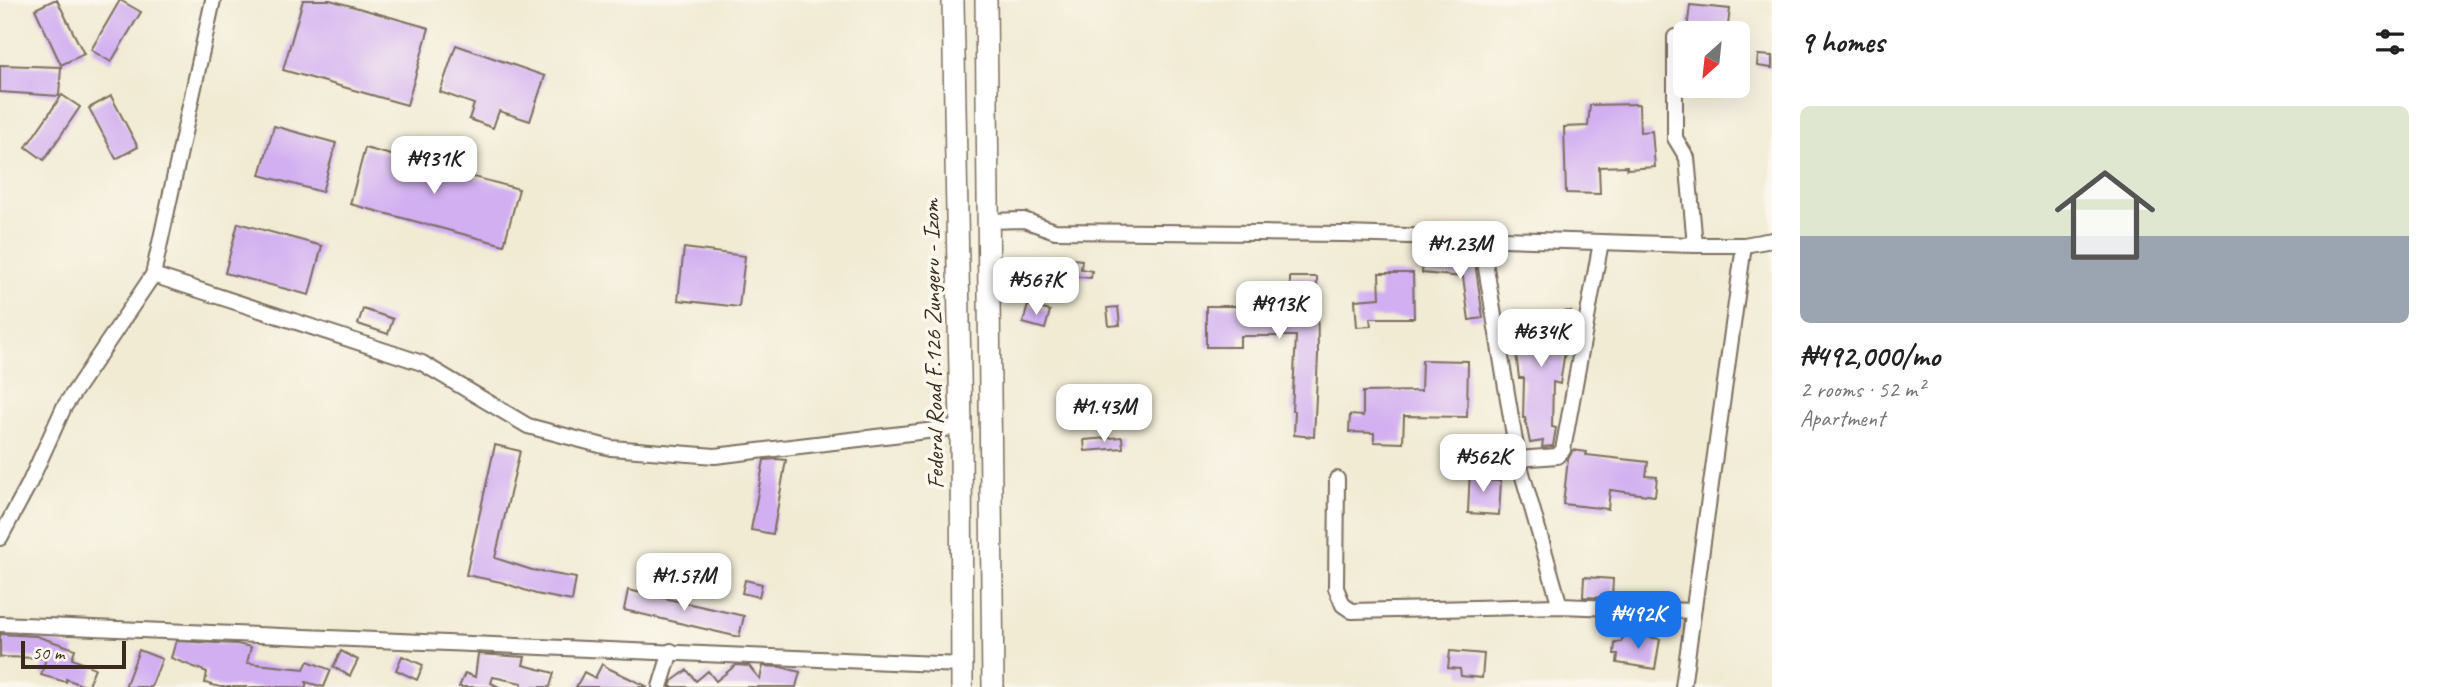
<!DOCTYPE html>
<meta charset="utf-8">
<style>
body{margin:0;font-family:Caveat,sans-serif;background:#f6f6f6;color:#222;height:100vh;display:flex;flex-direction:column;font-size:26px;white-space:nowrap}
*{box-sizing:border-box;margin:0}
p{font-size:23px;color:#767676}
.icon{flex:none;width:38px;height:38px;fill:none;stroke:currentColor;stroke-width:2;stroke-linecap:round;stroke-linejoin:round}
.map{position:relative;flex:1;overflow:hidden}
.sheet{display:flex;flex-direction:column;background:#fff;width:665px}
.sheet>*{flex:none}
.needle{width:46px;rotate:207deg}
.tools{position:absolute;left:1673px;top:21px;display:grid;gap:14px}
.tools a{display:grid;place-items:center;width:77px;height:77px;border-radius:10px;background:#fff;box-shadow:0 7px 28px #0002;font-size:35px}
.scale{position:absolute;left:21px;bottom:18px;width:105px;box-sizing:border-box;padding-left:7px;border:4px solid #3b2a1e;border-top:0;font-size:19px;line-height:24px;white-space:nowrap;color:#3b2a1e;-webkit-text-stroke:5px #fbf7ec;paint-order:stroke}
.price{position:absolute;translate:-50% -60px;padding:0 16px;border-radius:14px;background:#fff;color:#222;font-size:23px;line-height:46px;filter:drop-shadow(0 2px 4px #0008)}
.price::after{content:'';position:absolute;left:50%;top:42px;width:21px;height:16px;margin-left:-10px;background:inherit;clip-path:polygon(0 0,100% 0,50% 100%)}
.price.on{background:#1a73e8;color:#fff}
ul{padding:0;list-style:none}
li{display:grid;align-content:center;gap:14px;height:371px;padding:0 28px}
li span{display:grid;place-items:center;height:217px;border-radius:10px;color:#555}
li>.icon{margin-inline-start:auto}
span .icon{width:126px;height:126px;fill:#fffc;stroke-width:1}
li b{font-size:30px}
h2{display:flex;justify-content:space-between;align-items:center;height:84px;padding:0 28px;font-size:30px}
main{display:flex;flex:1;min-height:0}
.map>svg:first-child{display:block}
.building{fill:#d2aff1}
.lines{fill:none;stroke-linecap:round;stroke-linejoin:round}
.street-casing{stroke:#7b6e5e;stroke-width:18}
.primary-casing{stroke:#7b6e5e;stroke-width:24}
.street{stroke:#fff;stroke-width:14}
.primary{stroke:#fff;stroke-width:21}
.labels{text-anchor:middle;stroke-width:7;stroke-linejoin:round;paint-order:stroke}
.street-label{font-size:24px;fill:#3b2a1e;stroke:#fbf7ec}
</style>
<main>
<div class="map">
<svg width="1772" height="687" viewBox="0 0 1772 687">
<rect width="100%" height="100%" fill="#fbf7ec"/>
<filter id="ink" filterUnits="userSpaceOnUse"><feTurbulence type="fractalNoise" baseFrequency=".0143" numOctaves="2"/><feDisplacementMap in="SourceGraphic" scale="14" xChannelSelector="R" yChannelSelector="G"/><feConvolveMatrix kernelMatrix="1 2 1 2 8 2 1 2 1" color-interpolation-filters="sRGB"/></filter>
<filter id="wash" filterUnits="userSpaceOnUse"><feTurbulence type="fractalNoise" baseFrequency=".00686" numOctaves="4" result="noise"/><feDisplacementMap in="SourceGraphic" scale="28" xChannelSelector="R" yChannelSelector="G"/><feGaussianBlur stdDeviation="1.57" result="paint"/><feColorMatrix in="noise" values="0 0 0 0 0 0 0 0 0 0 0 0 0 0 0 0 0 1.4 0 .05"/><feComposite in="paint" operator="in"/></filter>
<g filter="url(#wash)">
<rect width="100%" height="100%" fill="#f1ebd4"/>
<g id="blocks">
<g class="building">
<path d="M54 0H57L84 54 61 65 35 9Z"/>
<path d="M120 0 141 12 111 62 91 50Z"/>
<path d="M303 0H330L429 28 407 105 283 70Z"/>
<path d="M1690 5 1730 9 1727 33 1687 30Z"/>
<path d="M456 45 545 76 530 121 499 111 493 128 469 119 474 104 440 92Z"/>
<path d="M1758 55 1772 56V68L1757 66Z"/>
<path d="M0 65 61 67 59 96 0 92Z"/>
<path d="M62 95 80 107 44 160 26 147Z"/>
<path d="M111 96 138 147 116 159 89 108Z"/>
<path d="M1639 104 1640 132 1652 131 1655 167 1627 169V166L1599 167 1600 194 1566 193 1564 127 1588 126 1590 105Z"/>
<path d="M274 126 336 143 322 192 260 175Z"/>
<path d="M365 148 519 189 504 245 350 204Z"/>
<path d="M238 223 322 246 309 295 225 273Z"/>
<path d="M684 248 745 256 739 307 678 300Z"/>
<path d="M1030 258 1062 265 1063 258 1082 260 1081 269 1092 271 1091 278 1045 274 1044 280 1026 276Z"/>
<path d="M1423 259 1464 263 1475 262 1483 318 1469 320 1463 277 1422 273Z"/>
<path d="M1379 273H1413L1414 318H1370L1371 326 1357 327 1355 300 1380 298Z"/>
<path d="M1290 277H1317L1318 355 1314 437 1294 435 1295 411H1292L1296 336H1240V347H1206V306H1247V310L1290 311Z"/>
<path d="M1028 305 1050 311 1045 329 1023 323Z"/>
<path d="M1118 307 1120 325 1109 326 1107 308Z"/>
<path d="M363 309 393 319 388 334 358 324Z"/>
<path d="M1571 311 1560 384 1553 382 1552 427 1556 428 1553 446 1542 447 1543 441 1530 443 1525 418H1523L1524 378H1519L1512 318Z"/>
<path d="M1422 360 1468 361 1467 417 1404 416 1403 443 1374 442V433L1349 432 1350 415 1363 416V392L1421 391Z"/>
<path d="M1122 437 1123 448 1085 451 1084 440Z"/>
<path d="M495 445 520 451 495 558 532 570 576 578 572 601 536 594 501 582 466 575Z"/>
<path d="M1573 450 1587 452 1586 455 1648 462 1646 476 1657 477 1655 496 1610 490 1608 509 1563 504 1568 459Z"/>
<path d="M776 459 786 460 773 534 751 530 764 460Z"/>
<path d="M1470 468 1487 469 1486 480 1501 481 1499 515 1468 513Z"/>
<path d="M1584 577 1613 579 1612 598 1583 597Z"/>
<path d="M745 580 762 584 759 597 742 593Z"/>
<path d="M628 590 744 616 739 637 624 610Z"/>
<path d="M1625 633 1660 639 1655 669 1617 663 1618 654H1614L1615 643 1621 642Z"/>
<path d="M0 634 36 636 75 649 72 659 95 668 87 687 66 679V682L41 675 46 658 0 657Z"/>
<path d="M176 641 237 644 251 647 247 663 304 669 308 661 331 670 324 687 306 682V687H220L205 683 207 672 171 658Z"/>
<path d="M139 650 162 659 151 687H125Z"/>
<path d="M341 651 358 660 350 676 333 667Z"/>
<path d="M1450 651 1484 654 1482 678 1461 676 1460 669 1448 668Z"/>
<path d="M478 654 525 657 523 665 554 673 550 687H521L522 683 493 677 491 683 499 687H459L465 673 475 677Z"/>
<path d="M402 656 423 665 417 680 396 670Z"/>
<path d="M602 664 610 669 648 687H576L584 672 595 678Z"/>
<path d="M736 665 749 666 760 679 763 666 781 667 800 672 796 687H670L672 681 687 670 696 681 708 671 716 681Z"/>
</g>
</g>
</g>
<g filter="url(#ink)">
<use href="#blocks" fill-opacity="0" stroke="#7b6e5e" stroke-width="2"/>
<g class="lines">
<defs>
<g id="street">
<path d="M1675 37V138L1687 158 1695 245"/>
<path d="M988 221 1024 220 1055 231 1345 234 1695 245H1744L1772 240"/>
<path d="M1481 238 1518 459 1560 606"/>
<path d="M153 275 422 363 528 426 611 448 715 456 961 427"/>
<path d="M1518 459 1557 456 1563 450 1601 242"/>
<path d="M1337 479 1336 588 1343 605 1352 611 1560 606 1693 611"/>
<path d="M0 538 29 484 64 407 153 275 213 0"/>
<path d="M0 624 962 665"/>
<path d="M660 687 671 651"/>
<path d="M1683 687 1744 245"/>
</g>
<g id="primary">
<path d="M953 0 961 427 962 687"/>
<path d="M986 0 993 687"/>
</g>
</defs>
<use href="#street" class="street-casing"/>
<use href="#primary" class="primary-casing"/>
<use href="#street" class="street"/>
<use href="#primary" class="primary"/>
</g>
</g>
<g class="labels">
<g class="street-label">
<text transform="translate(933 344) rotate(-91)" y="8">Federal Road F.126 Zungeru - Izom</text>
</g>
</g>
</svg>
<div class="tools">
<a><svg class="needle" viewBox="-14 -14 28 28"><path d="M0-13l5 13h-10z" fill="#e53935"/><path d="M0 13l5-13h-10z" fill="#767676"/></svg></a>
</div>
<div class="scale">50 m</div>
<b class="price" style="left:434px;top:196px">₦931K</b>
<b class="price" style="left:1460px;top:281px">₦1.23M</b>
<b class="price" style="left:1036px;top:317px">₦567K</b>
<b class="price" style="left:1279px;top:341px">₦913K</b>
<b class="price" style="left:1541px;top:369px">₦634K</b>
<b class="price" style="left:1104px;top:444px">₦1.43M</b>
<b class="price" style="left:1483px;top:494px">₦562K</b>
<b class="price" style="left:684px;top:613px">₦1.57M</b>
<b class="price on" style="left:1638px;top:651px">₦492K</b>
</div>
<section class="sheet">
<h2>9 homes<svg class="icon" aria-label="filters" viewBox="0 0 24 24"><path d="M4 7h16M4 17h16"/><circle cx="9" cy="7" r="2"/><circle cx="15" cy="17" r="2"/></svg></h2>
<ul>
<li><span style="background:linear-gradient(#dfe7d0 60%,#9aa5b1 0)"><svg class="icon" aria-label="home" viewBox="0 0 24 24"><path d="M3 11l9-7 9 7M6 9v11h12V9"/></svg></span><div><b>₦492,000/mo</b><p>2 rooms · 52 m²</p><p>Apartment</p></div></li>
</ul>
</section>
</main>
